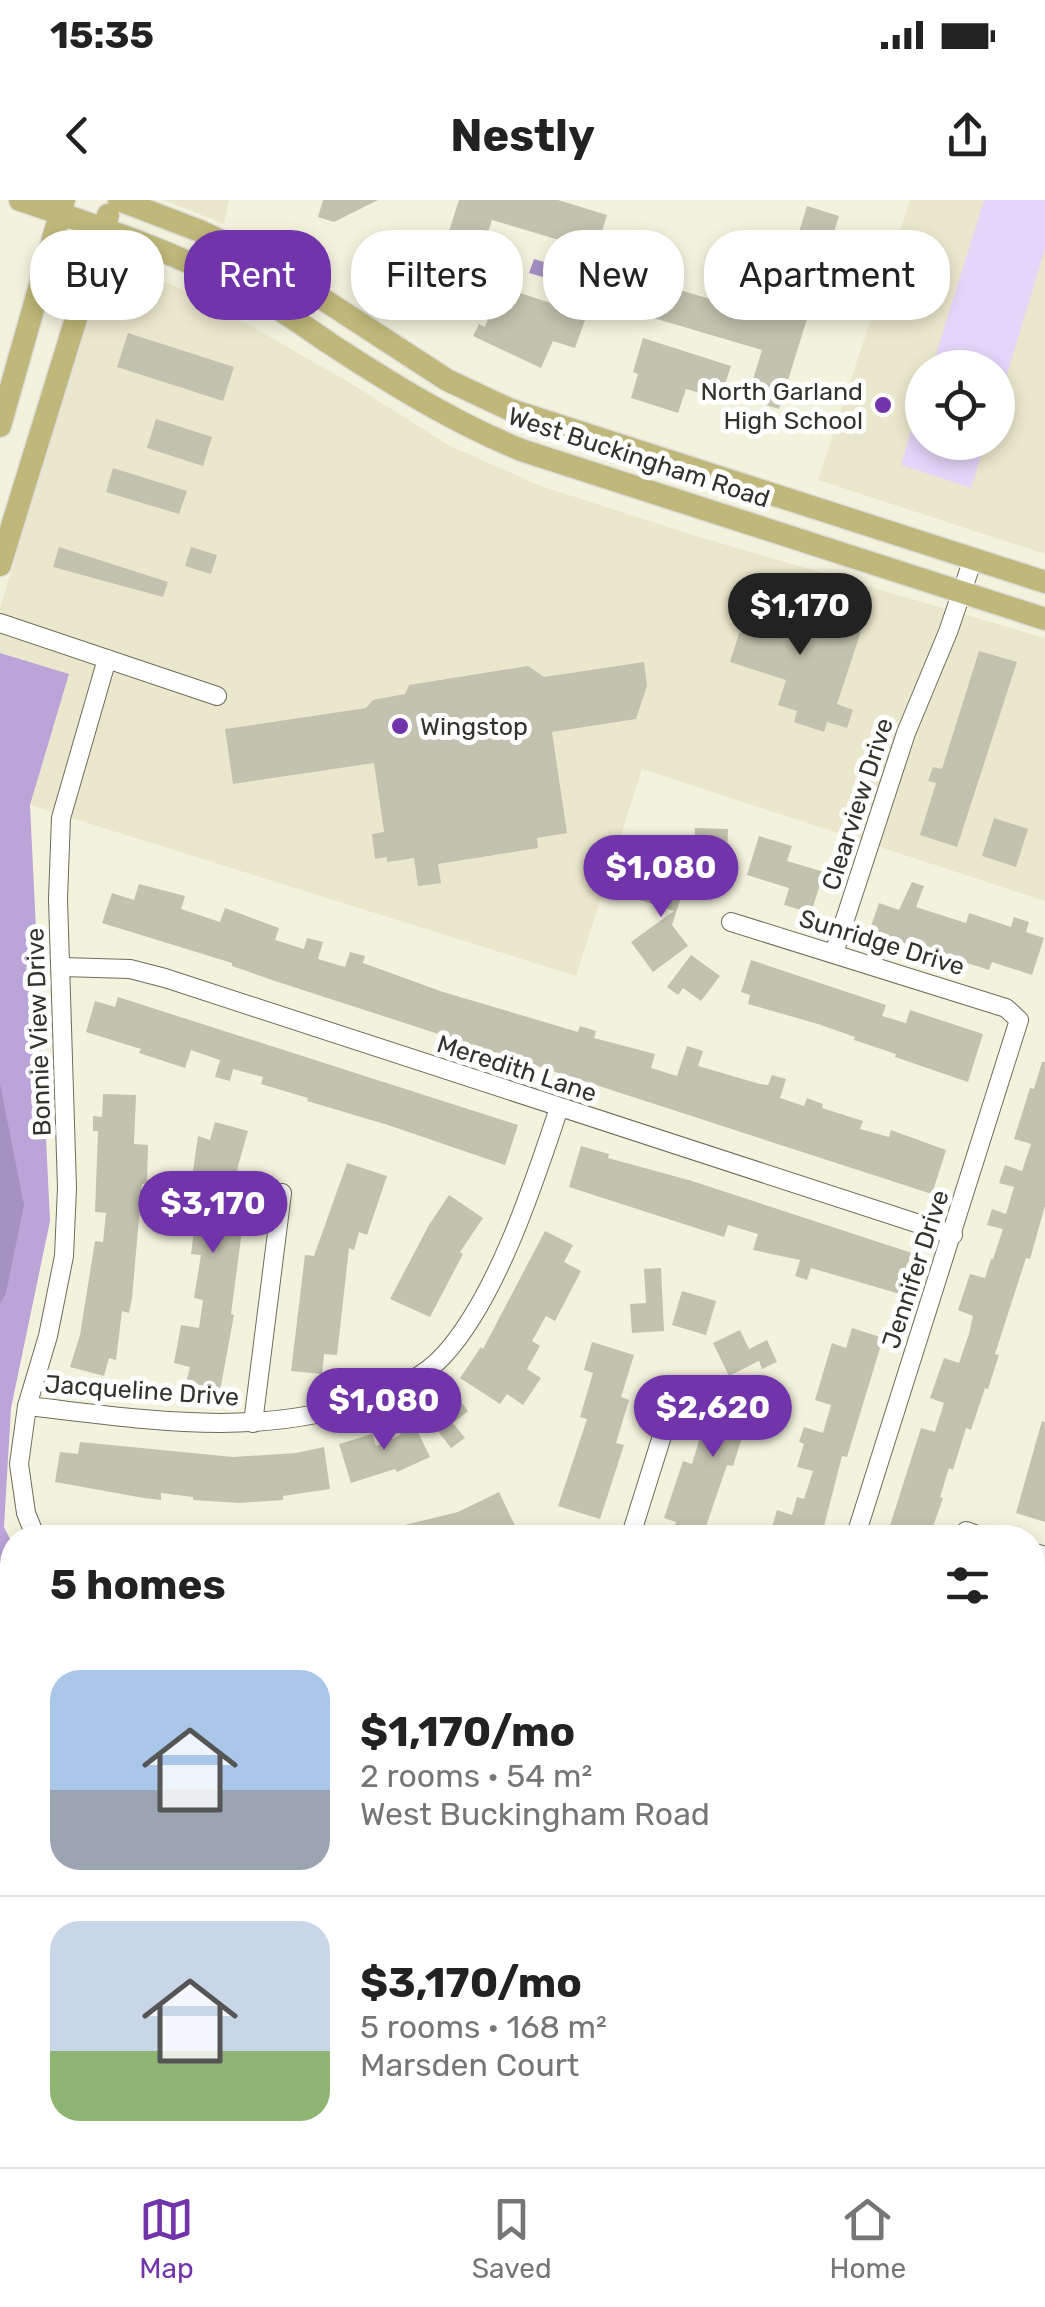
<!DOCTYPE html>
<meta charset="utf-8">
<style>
body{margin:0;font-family:Rubik,sans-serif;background:#f2f2f2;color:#222;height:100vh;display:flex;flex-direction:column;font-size:38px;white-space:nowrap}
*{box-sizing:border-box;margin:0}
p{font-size:32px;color:#767676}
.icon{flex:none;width:55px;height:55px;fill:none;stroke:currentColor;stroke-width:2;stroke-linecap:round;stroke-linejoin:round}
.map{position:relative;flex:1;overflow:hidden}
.details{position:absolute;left:0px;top:1325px;width:1045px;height:642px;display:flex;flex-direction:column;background:#fff;border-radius:40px 40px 0 0;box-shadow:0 5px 15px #0003}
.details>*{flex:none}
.top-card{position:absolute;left:30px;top:30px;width:985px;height:90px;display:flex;gap:20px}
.controls{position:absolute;left:905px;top:150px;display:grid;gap:20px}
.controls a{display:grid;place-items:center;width:110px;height:110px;border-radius:50%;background:#fff;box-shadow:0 5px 15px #0003;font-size:50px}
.price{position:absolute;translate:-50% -85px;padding:0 22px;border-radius:35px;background:#7234aa;color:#fff;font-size:32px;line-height:65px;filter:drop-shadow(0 2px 5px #0008)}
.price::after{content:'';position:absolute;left:50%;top:60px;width:30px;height:22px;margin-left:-15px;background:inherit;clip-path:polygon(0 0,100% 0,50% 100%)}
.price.on{background:#222;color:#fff}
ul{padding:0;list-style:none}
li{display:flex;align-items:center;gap:30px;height:250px;padding:0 50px}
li+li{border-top:2px solid #e0e0e0}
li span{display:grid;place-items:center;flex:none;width:280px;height:200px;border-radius:30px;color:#555}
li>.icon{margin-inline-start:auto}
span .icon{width:120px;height:120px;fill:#fffc;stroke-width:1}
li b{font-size:42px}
h2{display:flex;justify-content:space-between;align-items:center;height:120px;padding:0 50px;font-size:42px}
.tag{padding:0 35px;border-radius:40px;background:#fff;box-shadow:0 5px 15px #0003;font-size:35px;line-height:90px}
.tag.on{background:#7234aa;color:#fff}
.status{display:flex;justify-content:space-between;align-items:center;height:70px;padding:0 50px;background:#fff;direction:ltr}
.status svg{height:28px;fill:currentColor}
header{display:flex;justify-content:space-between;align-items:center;height:130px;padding:0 50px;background:#fff;font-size:45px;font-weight:700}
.dock{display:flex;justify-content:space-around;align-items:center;height:140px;border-top:2px solid #e0e0e0;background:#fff;font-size:28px;color:#767676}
.dock a{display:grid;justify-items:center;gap:5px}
.dock .on{color:#7234aa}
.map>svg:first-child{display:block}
.built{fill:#eae8cc;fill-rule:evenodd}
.green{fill:#e4d5f9}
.forest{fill:#baa4d8}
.water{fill:#a691c3}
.building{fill:#c3c2ae}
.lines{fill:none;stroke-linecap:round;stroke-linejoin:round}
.minor-casing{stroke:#6e6d5b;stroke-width:20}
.major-casing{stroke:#dfdedd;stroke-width:25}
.minor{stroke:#fff;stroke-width:18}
.major{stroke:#bfb87a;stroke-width:22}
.poi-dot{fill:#7234aa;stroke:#fff;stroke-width:4}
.labels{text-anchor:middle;stroke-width:10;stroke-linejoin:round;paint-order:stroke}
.poi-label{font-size:25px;fill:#34332b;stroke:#fff;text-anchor:end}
.street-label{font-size:25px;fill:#34332b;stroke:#fff}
</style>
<div class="status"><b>15:35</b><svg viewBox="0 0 49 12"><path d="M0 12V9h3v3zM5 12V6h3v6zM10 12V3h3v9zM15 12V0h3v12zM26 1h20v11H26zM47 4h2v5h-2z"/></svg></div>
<header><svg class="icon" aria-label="back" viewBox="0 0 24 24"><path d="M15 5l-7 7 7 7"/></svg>Nestly<svg class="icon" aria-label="share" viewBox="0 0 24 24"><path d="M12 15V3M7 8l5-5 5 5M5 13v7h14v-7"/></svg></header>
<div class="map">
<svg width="1045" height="1967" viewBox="0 0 1045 1967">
<rect width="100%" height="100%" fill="#f3f2dd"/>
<g class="built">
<path d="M163 0H229L224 24Z"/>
<path d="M910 0H1045V354L818 280ZM922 168H998V242H922Z"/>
<path d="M107 58 202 98 352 184 450 246 541 286 696 336 1045 438V701L642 569 576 776 30 605 69 475 0 453V408Z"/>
</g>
<g class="green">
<path d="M984 0H1045V49L998 204V168L932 167Z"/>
<path d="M922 196V242L985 243 971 288 901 265Z"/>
</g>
<path class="forest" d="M0 453 69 474 30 605 50 1021 11 1208 4 1327 12 1343V1955H394L396 1967H0Z"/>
<g class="water">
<path d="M534 59 560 67 557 81 529 73Z"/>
<path d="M0 884 24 1005 6 1093 0 1104Z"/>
<path d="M0 1820 12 1839V1920L0 1901Z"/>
<path d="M23 1955H67L70 1967H25Z"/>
</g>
<g class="building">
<path d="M323 0H378L334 22 318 17Z"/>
<path d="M459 0H558L607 15 596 51 492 20 467 96 432 84Z"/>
<path d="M807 6 839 16 779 209 747 199 762 150 650 117 660 84 773 118Z"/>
<path d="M499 86 572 110 570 115 585 120 575 148 553 141 541 168 473 136 479 124 485 127Z"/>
<path d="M128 133 234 167 223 201 117 167Z"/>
<path d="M643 138 731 166 720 199 686 189 678 213 631 198 638 174 633 172Z"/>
<path d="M156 219 212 237 203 266 147 248Z"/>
<path d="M113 268 187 291 179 314 106 292Z"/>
<path d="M59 347 168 382 163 397 53 367Z"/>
<path d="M191 347 217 355 211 374 185 366Z"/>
<path d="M752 393 862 428 837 504 853 510 847 528 827 522 824 532 794 522 797 511 778 505 786 480 730 462Z"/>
<path d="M979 451 1017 462 957 647 920 635 936 583 928 581 933 567 942 569Z"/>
<path d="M644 462 647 486 636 519 552 532 567 633 537 638 538 648 438 664 441 683 418 686 414 658 387 662V657L375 659 372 634 384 632 374 563 233 584 225 529 366 508 373 500 405 494 409 485 528 466 544 477Z"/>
<path d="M994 618 1028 629 1016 667 982 656Z"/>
<path d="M695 628 728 629 727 671H694Z"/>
<path d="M759 636 792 646 787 661 824 672 811 713 784 705 789 688 747 675Z"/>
<path d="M650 668 687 679 672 725 688 746 653 772 631 742 674 711 640 700Z"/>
<path d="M912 682 924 686 916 707 966 723 969 713 1011 727 1014 717 1029 722 1026 732 1044 738 1032 775 992 762 989 770 869 732 879 703 899 710Z"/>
<path d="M139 684 185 696 181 709 220 722 225 708 279 728 275 740 304 749 307 738 323 742 318 759 345 767 350 752 365 756 363 763 443 792 578 832 580 826 596 831 594 838 655 854 651 868 677 876 687 846 703 851 698 866 760 884 768 885 772 875 786 879 780 898 804 906 807 898 823 904 822 908 863 921 860 929 889 937 891 930 946 950 932 994 275 781 232 766V763L102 723 112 693 134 700Z"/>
<path d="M691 755 720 776 701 801 683 788 678 795 667 787Z"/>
<path d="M751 760 886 805 882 816 906 823 910 810 983 834 968 882 895 857 896 854 854 840 855 837 818 824 748 804 750 795 741 792Z"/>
<path d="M118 797 518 925 505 965 388 925 307 901 308 898 261 884 263 877 233 869 230 881 215 877 220 860 191 850 185 868 139 853 141 849 86 832 95 801 115 807Z"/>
<path d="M1042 862H1045V1006L1030 1059 1026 1058 995 1154 999 1155 988 1189 985 1188 971 1230 966 1228 953 1270 949 1268 940 1297 943 1298 929 1338H886L921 1228 935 1232 944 1203 930 1198 944 1158 959 1163 969 1134 973 1116 958 1110 970 1074 985 1078 991 1059H993L1003 1029 987 1025 992 1009 1006 1014 1014 987 999 983 1005 965 1022 971 1031 944 1014 939 1030 888 1034 889Z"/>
<path d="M103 894 136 895 134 944 148 945 147 984H142L132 1098 129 1113 122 1111 116 1160 109 1158 104 1176 70 1167 80 1135 95 1041 103 1042 106 1013 95 1012 98 931H93V916L102 917Z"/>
<path d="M215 922 248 931 238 966 235 992 225 991 222 1020 243 1023 231 1114 234 1115 220 1191 186 1183 190 1167 174 1163 181 1125 199 1128 203 1100 194 1098 201 1055 191 1054 197 1008 188 1007 198 936 210 940Z"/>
<path d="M581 946 609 954 608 958 692 981 912 1053 900 1094 811 1068 807 1080 795 1076 800 1060 753 1050 758 1034 728 1025 724 1037 569 987Z"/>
<path d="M347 963 387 976 367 1035 359 1032 354 1050 349 1048 337 1155 324 1154 322 1174 291 1171 305 1055 314 1056Z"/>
<path d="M449 995 483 1018 460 1052 463 1054 430 1117 390 1099 429 1025Z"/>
<path d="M545 1031 573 1045 564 1062 581 1071 555 1121 546 1116 532 1141 540 1146 527 1169 541 1178 523 1205 507 1194 500 1204 460 1178 481 1147 483 1149Z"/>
<path d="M661 1068 664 1131 632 1133 630 1104 646 1103 644 1069Z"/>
<path d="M682 1091 716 1101 706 1135 672 1125Z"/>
<path d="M852 1128 883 1138 847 1257 842 1256 821 1338H769L777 1310 792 1315 797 1297 804 1299 813 1271 797 1267 804 1244 799 1242 804 1227 823 1233 831 1205 815 1200 832 1143 846 1148Z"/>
<path d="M740 1130 749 1149 767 1140 777 1162 762 1169 759 1161 729 1176 713 1143Z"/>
<path d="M592 1142 634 1155 621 1197 629 1200 616 1243 624 1245 600 1319 558 1306 587 1219 580 1217 593 1173 584 1170Z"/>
<path d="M727 1181 768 1194 757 1229 746 1225 733 1266 727 1265 702 1338H671L676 1322 664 1318 683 1261 692 1264 705 1221 714 1224Z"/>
<path d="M449 1186 468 1211 453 1223 465 1238 451 1248 420 1208Z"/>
<path d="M411 1218 430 1257 397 1272 395 1269 351 1283 339 1244 372 1234 376 1246 401 1235 396 1225Z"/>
<path d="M1042 1221 1045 1222V1322L1016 1313Z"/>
<path d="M80 1242 233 1257 296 1253 324 1247 330 1289 283 1296V1300L239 1303 193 1300V1297L161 1293V1300L144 1298 55 1282 60 1252 78 1254Z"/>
<path d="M499 1292 517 1330 501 1338H377L376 1332 458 1312Z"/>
<path d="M1042 1643 1045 1644V1784L1035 1815H1032V1674Z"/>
<path d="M1032 1930 1045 1933 1039 1967H993L964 1957 1032 1955Z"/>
<path d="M667 1955H704L700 1967 666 1958Z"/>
</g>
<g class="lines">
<defs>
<g id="minor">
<path d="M0 423 217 496"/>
<path d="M731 722 1006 808 1019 820 855 1338"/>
<path d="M834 753 906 533 948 432 973 359"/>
<path d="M62 767 130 769 165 778 953 1035"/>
<path d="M27 1206C143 1219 260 1240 373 1198 399 1188 425 1176 444 1155 497 1097 534 983 559 908"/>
<path d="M253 1223 282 993"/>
<path d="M966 1331 986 1338"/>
<path d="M36 1338 26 1313 19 1264 27 1206 48 1136 64 1056 67 988 58 699 61 618 107 459"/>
<path d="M630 1338 678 1185"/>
<path d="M1032 1352 1045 1356"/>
<path d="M1032 1550 1045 1511"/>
<path d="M901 1955 902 1967"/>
<path d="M635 1967 639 1955"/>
</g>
<g id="major">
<path d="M20 0C100 27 178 53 252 93 279 108 304 126 329 143 390 183 453 222 521 250L1045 419"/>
<path d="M119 0 200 31 269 64 447 180 511 210 1045 382"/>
<path d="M0 226 64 0"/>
<path d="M0 365 108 15"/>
</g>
</defs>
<use href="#minor" class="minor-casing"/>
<use href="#major" class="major-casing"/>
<use href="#minor" class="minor"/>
<use href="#major" class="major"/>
</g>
<g class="poi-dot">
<circle cx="883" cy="205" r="10"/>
<circle cx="400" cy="526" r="10"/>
</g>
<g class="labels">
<g class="poi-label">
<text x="863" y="200">North Garland<tspan x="863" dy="29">High School</tspan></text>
<text x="420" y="535" text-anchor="start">Wingstop</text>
</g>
<g class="street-label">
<text transform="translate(639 257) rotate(18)" y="9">West Buckingham Road</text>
<text transform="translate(857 604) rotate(-72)" y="9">Clearview Drive</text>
<text transform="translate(882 742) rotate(17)" y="9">Sunridge Drive</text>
<text transform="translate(38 832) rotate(-92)" y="9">Bonnie View Drive</text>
<text transform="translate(517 868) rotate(18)" y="9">Meredith Lane</text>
<text transform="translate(915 1069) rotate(-72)" y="9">Jennifer Drive</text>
<text transform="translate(142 1190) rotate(4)" y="9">Jacqueline Drive</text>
</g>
</g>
</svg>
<div class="controls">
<a><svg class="icon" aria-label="locate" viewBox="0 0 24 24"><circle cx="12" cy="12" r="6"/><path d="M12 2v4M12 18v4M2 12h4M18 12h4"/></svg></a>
</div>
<b class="price on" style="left:800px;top:458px">$1,170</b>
<b class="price" style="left:661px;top:720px">$1,080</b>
<b class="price" style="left:213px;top:1056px">$3,170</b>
<b class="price" style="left:384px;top:1253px">$1,080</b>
<b class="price" style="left:713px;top:1260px">$2,620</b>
<div class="top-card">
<a class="tag">Buy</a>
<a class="tag on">Rent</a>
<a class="tag">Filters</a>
<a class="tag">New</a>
<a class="tag">Apartment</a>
</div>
<section class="details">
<h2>5 homes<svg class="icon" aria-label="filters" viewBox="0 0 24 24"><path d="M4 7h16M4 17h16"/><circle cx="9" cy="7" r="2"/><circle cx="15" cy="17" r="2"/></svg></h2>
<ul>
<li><span style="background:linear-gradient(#a9c7e8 60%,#9aa5b1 0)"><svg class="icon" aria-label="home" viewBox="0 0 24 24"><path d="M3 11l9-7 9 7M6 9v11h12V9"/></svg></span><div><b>$1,170/mo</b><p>2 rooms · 54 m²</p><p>West Buckingham Road</p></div></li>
<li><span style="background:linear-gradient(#c9d6e8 65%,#8fb573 0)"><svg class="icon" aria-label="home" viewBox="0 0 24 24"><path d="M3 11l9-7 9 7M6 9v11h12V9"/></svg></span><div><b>$3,170/mo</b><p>5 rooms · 168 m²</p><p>Marsden Court</p></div></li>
</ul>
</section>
</div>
<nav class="dock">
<a class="on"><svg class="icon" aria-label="map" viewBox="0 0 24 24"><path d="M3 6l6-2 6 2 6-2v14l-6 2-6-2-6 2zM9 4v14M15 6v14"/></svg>Map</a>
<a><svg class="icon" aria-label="saved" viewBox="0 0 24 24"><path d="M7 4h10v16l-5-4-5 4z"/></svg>Saved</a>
<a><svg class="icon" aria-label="home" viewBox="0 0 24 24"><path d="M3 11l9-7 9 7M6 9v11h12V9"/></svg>Home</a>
</nav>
